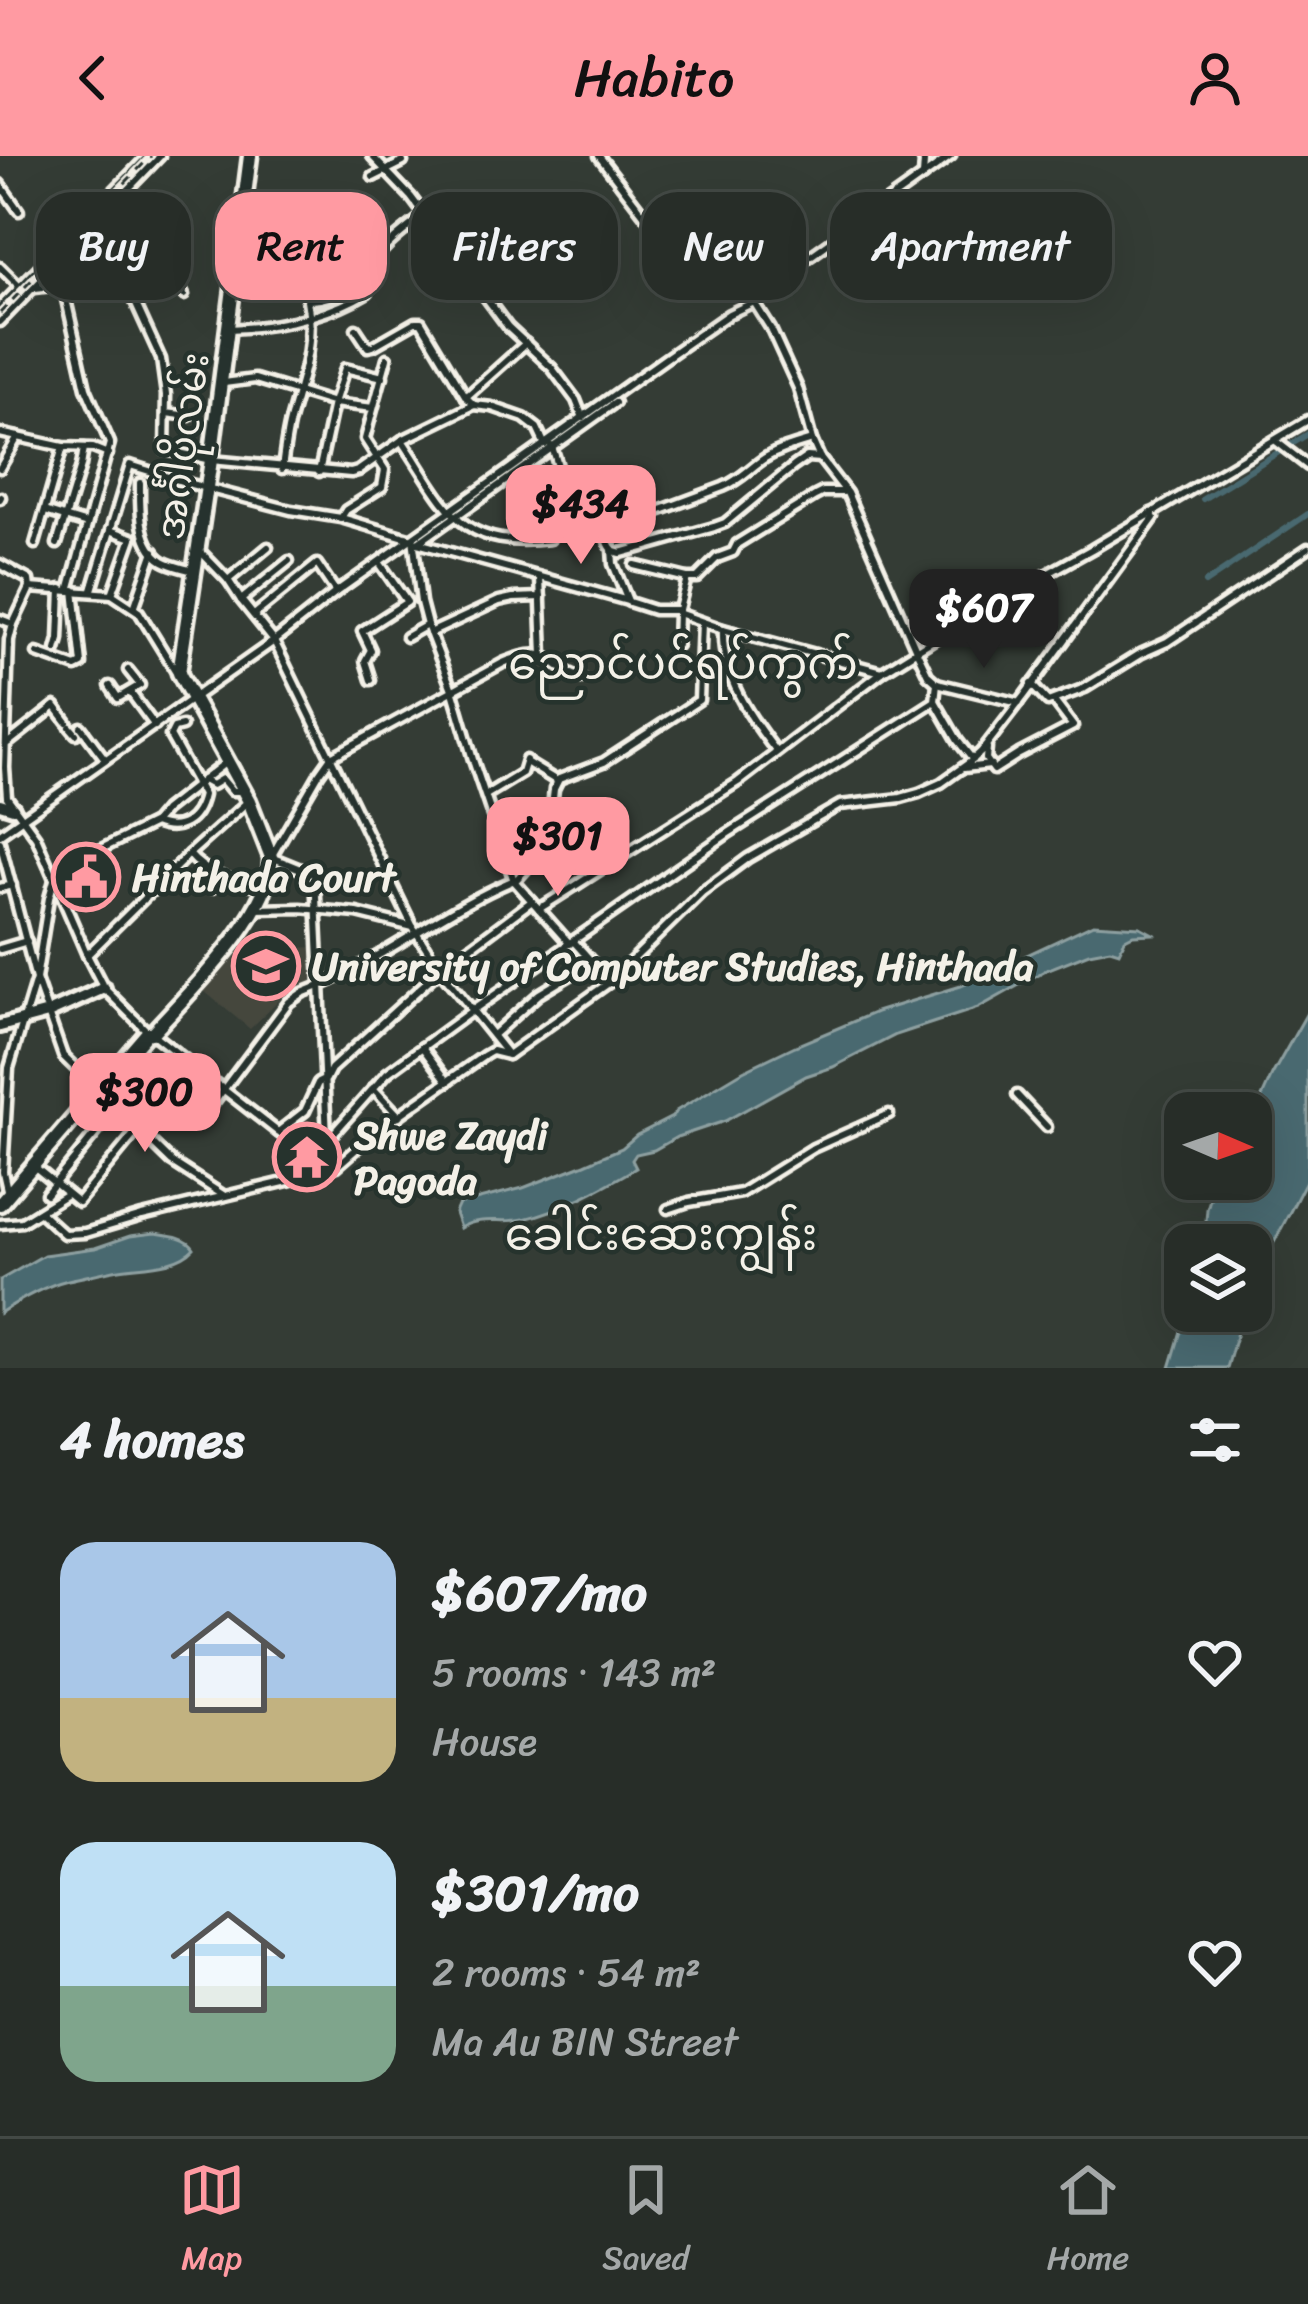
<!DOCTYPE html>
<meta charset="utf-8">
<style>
body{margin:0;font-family:Sriracha,"Noto Sans Myanmar",sans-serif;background:#2f3530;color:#f1f3f6;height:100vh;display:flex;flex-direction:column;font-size:45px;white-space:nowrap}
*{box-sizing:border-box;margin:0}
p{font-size:39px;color:#a4a8a8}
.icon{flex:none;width:66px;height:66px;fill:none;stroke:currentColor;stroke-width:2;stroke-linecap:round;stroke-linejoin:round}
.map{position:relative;height:1212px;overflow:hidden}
.sheet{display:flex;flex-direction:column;background:#272d28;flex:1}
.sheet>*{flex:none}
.hud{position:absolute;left:36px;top:36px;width:1236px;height:108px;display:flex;gap:24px}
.needle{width:78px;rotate:92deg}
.buttons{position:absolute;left:1164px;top:936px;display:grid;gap:24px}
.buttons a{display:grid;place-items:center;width:108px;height:108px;border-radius:24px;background:#272d28;box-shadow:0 12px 48px #0002,0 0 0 3px #434945;font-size:60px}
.price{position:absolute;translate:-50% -102px;padding:0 27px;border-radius:24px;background:#ff9aa2;color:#111;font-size:39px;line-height:78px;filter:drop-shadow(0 3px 6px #0008)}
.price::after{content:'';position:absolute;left:50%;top:72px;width:36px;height:27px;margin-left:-18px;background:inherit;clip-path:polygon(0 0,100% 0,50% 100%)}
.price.active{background:#222;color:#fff}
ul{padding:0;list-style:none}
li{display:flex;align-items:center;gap:36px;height:300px;padding:0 60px}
li span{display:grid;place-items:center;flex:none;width:336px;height:240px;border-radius:36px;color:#555}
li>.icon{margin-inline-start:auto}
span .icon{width:144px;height:144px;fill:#fffc;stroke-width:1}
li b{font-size:51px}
h2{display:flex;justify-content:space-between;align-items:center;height:144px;padding:0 60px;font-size:51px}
.tag{padding:0 42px;border-radius:36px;background:#272d28;box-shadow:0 12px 48px #0002,0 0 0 3px #434945;font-size:42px;line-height:108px}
.tag.active{background:#ff9aa2;color:#111}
header{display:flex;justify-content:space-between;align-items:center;height:156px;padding:0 60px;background:#ff9aa2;color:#111;font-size:54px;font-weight:600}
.tab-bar{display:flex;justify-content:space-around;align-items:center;height:168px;border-top:3px solid #434945;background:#272d28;font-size:33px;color:#a4a8a8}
.tab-bar a{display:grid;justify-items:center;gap:6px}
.tab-bar .active{color:#ff9aa2}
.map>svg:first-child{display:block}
.built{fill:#44473e}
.water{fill:#496970;stroke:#8d9fa0;stroke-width:3}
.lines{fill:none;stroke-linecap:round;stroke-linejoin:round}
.canal{stroke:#496970;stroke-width:6}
.street-casing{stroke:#f4f1e8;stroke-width:15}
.secondary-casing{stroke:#f4f1e8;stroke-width:20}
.primary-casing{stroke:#f4f1e8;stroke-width:21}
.street{stroke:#26332d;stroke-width:6}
.secondary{stroke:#26332d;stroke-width:10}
.primary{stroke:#26332d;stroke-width:12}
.rail-casing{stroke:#f4f1e8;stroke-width:8}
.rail{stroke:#26332d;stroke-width:3;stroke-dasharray:9;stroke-linecap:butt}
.labels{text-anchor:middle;stroke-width:9;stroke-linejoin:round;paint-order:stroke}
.street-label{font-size:39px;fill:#f4f1e8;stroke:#26332d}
.poi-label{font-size:39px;font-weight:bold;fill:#f4f1e8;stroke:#26332d;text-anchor:start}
.quarter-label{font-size:45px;fill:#f4f1e8;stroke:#26332d}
</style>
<header><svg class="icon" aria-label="back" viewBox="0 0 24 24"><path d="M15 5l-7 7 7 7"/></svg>Habito<svg class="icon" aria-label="person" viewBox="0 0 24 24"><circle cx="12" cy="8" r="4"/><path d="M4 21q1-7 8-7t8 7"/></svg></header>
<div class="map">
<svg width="1308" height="1212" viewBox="0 0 1308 1212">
<rect width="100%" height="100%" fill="#343c35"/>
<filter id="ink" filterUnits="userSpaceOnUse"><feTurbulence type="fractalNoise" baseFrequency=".00833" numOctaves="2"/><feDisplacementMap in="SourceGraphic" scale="24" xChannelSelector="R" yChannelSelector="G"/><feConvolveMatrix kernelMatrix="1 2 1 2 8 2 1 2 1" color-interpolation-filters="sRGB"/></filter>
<g filter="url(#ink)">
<path class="built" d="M249 776 267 793 315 791 314 827 286 838 250 873 199 831Z"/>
<g class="water">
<path d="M1093 768 1140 771 1153 778 1133 779 1125 783 1119 796 1110 793 1089 797 1046 814 978 852 896 879 833 911 806 920 725 965 677 981 654 994 636 998 632 1004 636 1012C602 1032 562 1054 524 1063 501 1068 481 1059 460 1072L455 1057 459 1048 523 1032 585 1008 622 992 637 979 672 961 676 955 743 915 795 890 876 856 961 830Z"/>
<path d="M1308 855V1021L1251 1131V1089H1204L1207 1053 1216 1023H1251V966L1272 919Z"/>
<path d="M155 1077C168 1079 187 1080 194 1092 176 1112 139 1109 114 1114 99 1117 83 1121 68 1124 44 1130 21 1143 0 1157V1124L44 1099 95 1092 130 1080Z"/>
<path d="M1187 1155H1243L1227 1212H1170Z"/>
</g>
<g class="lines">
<g class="canal">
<path d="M1203 343 1308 278"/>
<path d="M1205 427 1308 358"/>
</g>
<defs>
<g id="street">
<path d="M372 0 411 41 508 171 552 212 576 244 583 262"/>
<path d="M599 0 655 73 671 84 700 96 710 113 720 110"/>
<path d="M921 0 924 6 923 20"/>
<path d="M373 21 403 6"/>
<path d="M0 28 19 55"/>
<path d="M119 30 143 75 147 104 156 115C177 115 175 123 184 139"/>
<path d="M143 69V64L183 68 177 122"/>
<path d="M0 111 21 132"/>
<path d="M119 111 161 203 166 239 165 294 211 304 351 317 358 315 402 284 474 249 492 251 524 262 537 272 545 289"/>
<path d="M63 130 86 232 110 287 70 431"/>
<path d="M35 132 76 127 147 104"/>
<path d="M0 151 148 0"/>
<path d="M0 166 160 0"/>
<path d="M229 173C276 171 327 161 368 136"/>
<path d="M356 173 368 191 373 190 415 166H421L466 241 474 249"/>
<path d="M224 227 255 223 334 247 373 252"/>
<path d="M466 241 526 187"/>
<path d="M166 257 189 260"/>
<path d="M0 277 63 291 93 292 108 298"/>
<path d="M402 284C447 351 458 394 550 383"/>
<path d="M812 284C795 289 780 293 765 302 750 312 740 324 723 331L610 373C605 381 608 389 614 395L621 397 714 371 725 367 794 310 807 301 820 302"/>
<path d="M1277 286 1308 310"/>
<path d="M551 290C560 307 559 327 568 343"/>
<path d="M0 312 18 281"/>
<path d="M282 313C284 297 286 281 290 265 301 224 316 187 307 144 342 146 364 115 385 92 396 80 410 70 423 60"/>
<path d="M319 316 334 247 345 212 383 221"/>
<path d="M140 327C140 352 138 389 163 405 171 410 184 412 193 415"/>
<path d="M0 343 1 341"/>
<path d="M45 355 87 368"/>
<path d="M341 362 346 354 382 331 385 314 365 283 387 202"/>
<path d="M110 374 132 382 112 438"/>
<path d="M589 376 602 374 608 379"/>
<path d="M413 382 421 446 427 469 453 536 474 607 513 722"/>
<path d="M414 386 628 445 613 408 612 393"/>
<path d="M418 387 615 247"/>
<path d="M35 388 63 291"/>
<path d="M57 388 81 310 84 292"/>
<path d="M200 395 228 424 241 444"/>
<path d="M289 405 241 444 274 485 413 771 440 814 508 899"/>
<path d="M0 408 29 424 30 432"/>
<path d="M634 409 687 422H697L717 402 733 396 737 388 815 340 823 336H843"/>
<path d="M540 421 543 500"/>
<path d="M228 424 268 391"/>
<path d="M92 434 130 309 191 328 291 354 341 362 412 383"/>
<path d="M629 446 654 454H679"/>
<path d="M134 452 154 395"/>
<path d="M678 457 723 473 882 516"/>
<path d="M254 459 317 408 336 436"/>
<path d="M0 463 13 468"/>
<path d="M723 473C721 520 749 560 776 595"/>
<path d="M430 477 499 445 513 442 541 441"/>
<path d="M406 481 427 469"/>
<path d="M677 489 678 457 687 422"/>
<path d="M56 494 59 483 61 433"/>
<path d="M37 497 76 511 82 508 74 434"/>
<path d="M371 524 365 505 371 494 362 475 407 446 379 406"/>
<path d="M937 527 1019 547"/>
<path d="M1031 528 1048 546 1085 532 1140 498 1167 486 1308 392"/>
<path d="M110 530 118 542 140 529 128 514"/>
<path d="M130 536 155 570"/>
<path d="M935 545 958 585 973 604"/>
<path d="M70 571 76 578"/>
<path d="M81 571 105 603"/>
<path d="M8 587 55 550 67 566"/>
<path d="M987 592 986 603 994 614 1019 598 1073 570 1054 545"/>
<path d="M526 606 557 625"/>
<path d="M964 612 990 609"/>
<path d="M203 624 212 629 222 623 232 635H240"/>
<path d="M486 639 522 617 526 604"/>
<path d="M154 667C179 677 197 666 203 639L170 580 174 572 182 570"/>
<path d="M0 678 274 485 336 436 666 202 729 158 754 146 774 126 951 0"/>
<path d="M0 686 36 823 63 900 172 1006 223 1039"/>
<path d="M189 698C208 721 236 725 264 732"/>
<path d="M517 723 548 688 554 633 559 623 604 606 699 544 702 466"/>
<path d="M55 726 85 701 154 667 165 654 225 607"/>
<path d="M515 726 570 788"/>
<path d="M0 732 12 729"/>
<path d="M212 732 218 727V720"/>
<path d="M257 753 300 752 357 757 413 771"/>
<path d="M539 753 738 626 882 516 973 459 1092 393 1308 264"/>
<path d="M574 786 610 826"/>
<path d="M0 793 27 785"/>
<path d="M87 799 189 698 246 647"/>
<path d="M148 876 104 832 87 799 36 681 7 641 5 612 9 484 13 468 30 432 112 438 139 456 176 516 179 517"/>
<path d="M494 878 539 838 592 806"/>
<path d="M154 879 278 976 304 996 316 997 387 917 473 854 727 678 935 545 937 527 928 519 917 496 847 337 820 302 812 284 798 232 771 173 754 146"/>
<path d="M422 891 448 926"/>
<path d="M373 932 399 960"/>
<path d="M1017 939 1047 971"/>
<path d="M278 976 305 955 318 927 326 923 331 913 440 814 532 745"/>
<path d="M327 981 315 719 271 701 319 618 331 601 503 507C555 485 544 511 582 522"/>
<path d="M35 1011 78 1046 150 959C170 945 185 947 206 957L289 846 302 837C376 809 439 756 512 725"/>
<path d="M8 1038 3 1016 9 912 36 823 49 742 54 724"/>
<path d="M46 1038 116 952"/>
<path d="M668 1053 689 1046 741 1037 813 992 889 958"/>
<path d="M40 1056 64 1078 85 1077 142 1060 288 1025 337 1010 378 974 485 899 492 895 508 899 610 826 702 736 748 702 840 649 901 642 919 637 941 627 969 607 981 596 1024 540 1154 362 1151 357"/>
<path d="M0 1068 22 1066 67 1038"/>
</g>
<g id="secondary">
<path d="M0 648 13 652"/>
<path d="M0 870 48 857 104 832"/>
</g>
<path id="primary" d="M0 1048 147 877H152C187 838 274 755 271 701L249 645 179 517 211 304 250 0"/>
</defs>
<use href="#street" class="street-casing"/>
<use href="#secondary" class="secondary-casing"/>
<use href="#primary" class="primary-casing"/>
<use href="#street" class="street"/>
<use href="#secondary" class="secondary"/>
<use href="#primary" class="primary"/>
<defs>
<path id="rail" d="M0 157 151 0"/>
</defs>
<use href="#rail" class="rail-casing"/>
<use href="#rail" class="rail"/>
</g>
</g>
<defs>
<symbol id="civic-ring" viewBox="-11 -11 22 22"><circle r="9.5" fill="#26332d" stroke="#ff9aa2" stroke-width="1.5"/><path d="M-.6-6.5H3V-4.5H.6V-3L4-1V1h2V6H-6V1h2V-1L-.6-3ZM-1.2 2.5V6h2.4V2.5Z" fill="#ff9aa2"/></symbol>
<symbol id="university-ring" viewBox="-11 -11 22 22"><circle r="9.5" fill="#26332d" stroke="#ff9aa2" stroke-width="1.5"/><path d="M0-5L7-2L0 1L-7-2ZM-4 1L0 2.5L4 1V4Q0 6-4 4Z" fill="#ff9aa2"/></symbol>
<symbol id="temple-ring" viewBox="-11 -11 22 22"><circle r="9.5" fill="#26332d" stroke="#ff9aa2" stroke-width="1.5"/><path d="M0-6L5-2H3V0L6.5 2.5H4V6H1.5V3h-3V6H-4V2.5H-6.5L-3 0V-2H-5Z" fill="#ff9aa2"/></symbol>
</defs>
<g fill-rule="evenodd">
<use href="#civic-ring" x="48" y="683" width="76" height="76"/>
<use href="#university-ring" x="228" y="772" width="76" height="76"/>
<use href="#temple-ring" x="269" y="963" width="76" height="76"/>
</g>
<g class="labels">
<g class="street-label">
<text transform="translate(182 290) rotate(-82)" y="14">အင်္ဂါပိုလမ်း</text>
</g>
<g class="poi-label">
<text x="132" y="735">Hinthada Court</text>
<text x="312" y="824">University of Computer Studies, Hinthada</text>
<text x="354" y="993">Shwe Zaydi<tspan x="354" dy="45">Pagoda</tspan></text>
</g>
<g class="quarter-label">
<text x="683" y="523">ညောင်ပင်ရပ်ကွက်</text>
<text x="661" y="1094">ခေါင်းဆေးကျွန်း</text>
</g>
</g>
</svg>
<div class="buttons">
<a><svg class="needle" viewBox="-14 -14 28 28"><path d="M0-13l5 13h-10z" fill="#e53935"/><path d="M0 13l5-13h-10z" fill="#a4a8a8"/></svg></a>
<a><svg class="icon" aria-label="layers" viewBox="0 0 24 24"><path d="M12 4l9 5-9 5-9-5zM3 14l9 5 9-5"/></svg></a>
</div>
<b class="price" style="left:581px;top:411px">$434</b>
<b class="price active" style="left:984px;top:515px">$607</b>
<b class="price" style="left:558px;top:743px">$301</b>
<b class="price" style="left:145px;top:999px">$300</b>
<div class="hud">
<a class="tag">Buy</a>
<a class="tag active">Rent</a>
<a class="tag">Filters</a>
<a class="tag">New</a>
<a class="tag">Apartment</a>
</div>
</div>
<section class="sheet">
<h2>4 homes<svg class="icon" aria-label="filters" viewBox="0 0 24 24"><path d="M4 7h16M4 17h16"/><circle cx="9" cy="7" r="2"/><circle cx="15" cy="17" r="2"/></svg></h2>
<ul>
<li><span style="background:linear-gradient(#a9c7e8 65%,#c2b280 0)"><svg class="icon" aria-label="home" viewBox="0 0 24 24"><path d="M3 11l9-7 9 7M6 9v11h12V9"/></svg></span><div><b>$607/mo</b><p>5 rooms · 143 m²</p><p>House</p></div><svg class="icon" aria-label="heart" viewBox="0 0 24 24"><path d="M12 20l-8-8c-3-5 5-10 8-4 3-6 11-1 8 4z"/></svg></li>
<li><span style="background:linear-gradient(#bfe0f5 60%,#7fa58c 0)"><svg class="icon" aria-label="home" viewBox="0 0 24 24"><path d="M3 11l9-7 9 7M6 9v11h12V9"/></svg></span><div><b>$301/mo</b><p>2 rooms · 54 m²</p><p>Ma Au BIN Street</p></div><svg class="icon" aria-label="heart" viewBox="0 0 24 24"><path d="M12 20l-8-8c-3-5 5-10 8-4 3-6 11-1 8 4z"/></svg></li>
</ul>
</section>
<nav class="tab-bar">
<a class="active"><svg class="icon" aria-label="map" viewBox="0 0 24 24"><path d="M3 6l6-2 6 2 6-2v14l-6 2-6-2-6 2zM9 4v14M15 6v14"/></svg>Map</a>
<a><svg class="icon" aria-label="saved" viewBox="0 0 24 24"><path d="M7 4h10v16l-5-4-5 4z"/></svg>Saved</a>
<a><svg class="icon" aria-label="home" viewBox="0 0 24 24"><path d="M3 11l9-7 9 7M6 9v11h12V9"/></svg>Home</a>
</nav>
